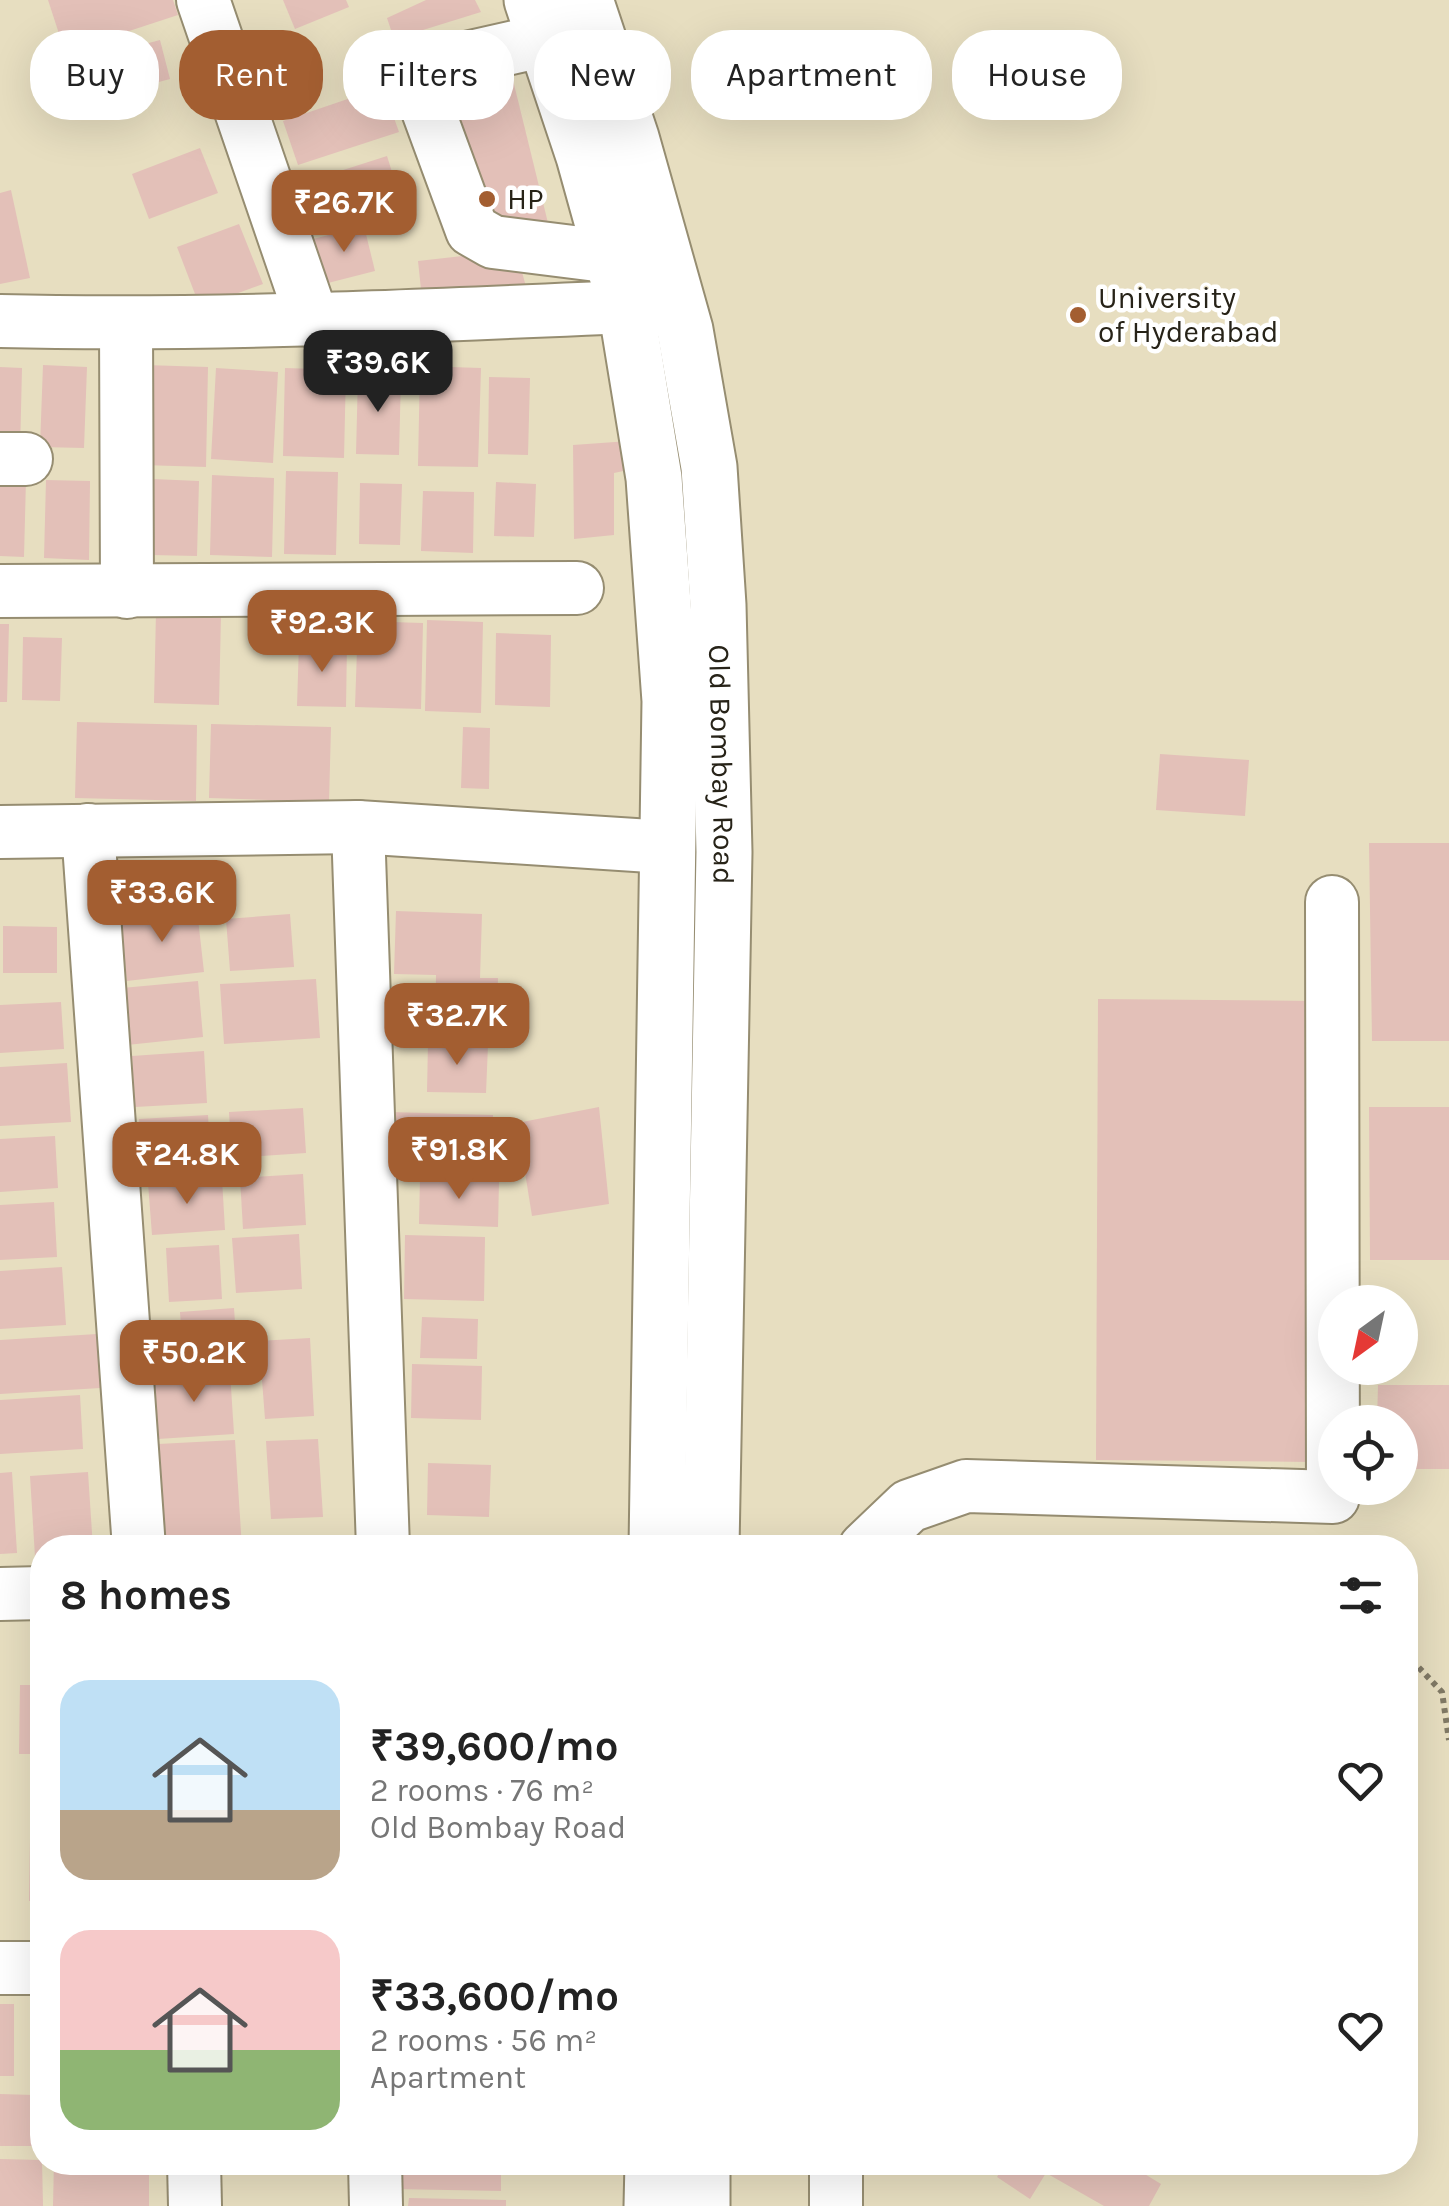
<!DOCTYPE html>
<meta charset="utf-8">
<style>
body{margin:0;font-family:Karla,sans-serif;background:#f6f6f6;color:#222;height:100vh;display:flex;flex-direction:column;font-size:38px;white-space:nowrap}
*{box-sizing:border-box;margin:0}
p{font-size:32px;color:#767676}
.icon{flex:none;width:55px;height:55px;fill:none;stroke:currentColor;stroke-width:2;stroke-linecap:round;stroke-linejoin:round}
.map{position:relative;flex:1;overflow:hidden}
.sheet{position:absolute;left:30px;top:1535px;width:1388px;height:640px;display:flex;flex-direction:column;background:#fff;border-radius:40px;box-shadow:0 10px 40px #0002}
.sheet>*{flex:none}
.banner{position:absolute;left:30px;top:30px;width:1390px;height:90px;display:flex;gap:20px}
.needle{width:65px;rotate:213deg}
.fabs{position:absolute;left:1318px;top:1285px;display:grid;gap:20px}
.fabs a{display:grid;place-items:center;width:100px;height:100px;border-radius:50%;background:#fff;box-shadow:0 10px 40px #0002;font-size:50px}
.price{position:absolute;translate:-50% -85px;padding:0 22px;border-radius:20px;background:#a35e31;color:#fff;font-size:32px;line-height:65px;filter:drop-shadow(0 2px 5px #0008)}
.price::after{content:'';position:absolute;left:50%;top:60px;width:30px;height:22px;margin-left:-15px;background:inherit;clip-path:polygon(0 0,100% 0,50% 100%)}
.price.selected{background:#222;color:#fff}
ul{padding:0;list-style:none}
li{display:flex;align-items:center;gap:30px;height:250px;padding:0 30px}
li span{display:grid;place-items:center;flex:none;width:280px;height:200px;border-radius:30px;color:#555}
li>.icon{margin-inline-start:auto}
span .icon{width:120px;height:120px;fill:#fffc;stroke-width:1}
li b{font-size:42px}
h2{display:flex;justify-content:space-between;align-items:center;height:120px;padding:0 30px;font-size:42px}
.pill{padding:0 35px;border-radius:40px;background:#fff;box-shadow:0 10px 40px #0002;font-size:35px;line-height:90px}
.pill.selected{background:#a35e31;color:#fff}
.map>svg:first-child{display:block}
.building{fill:#e3c0b8}
.lines{fill:none;stroke-linecap:round;stroke-linejoin:round}
.minor-casing{stroke:#968d71;stroke-width:56}
.major-casing{stroke:#968d71;stroke-width:59}
.path{stroke:#807965;stroke-width:6;stroke-dasharray:5 5;stroke-linecap:butt}
.minor{stroke:#fff;stroke-width:52}
.major{stroke:#fff;stroke-width:55}
.poi-dot{fill:#a35e31;stroke:#fff;stroke-width:4}
.labels{text-anchor:middle;stroke-width:9;stroke-linejoin:round;paint-order:stroke}
.poi-label{font-size:30px;fill:#272318;stroke:#fff;text-anchor:start}
.street-label{font-size:30px;fill:#272318;stroke:#fff}
</style>
<div class="map">
<svg width="1449" height="2206" viewBox="0 0 1449 2206">
<rect width="100%" height="100%" fill="#e7dec0"/>
<g class="building">
<path d="M48 0H173L178 15 65 52Z"/>
<path d="M283 0H346L349 7 295 29Z"/>
<path d="M426 0H475L481 12 394 39 387 18Z"/>
<path d="M160 40 170 79 107 96 96 57Z"/>
<path d="M512 76 548 223 482 232 437 81Z"/>
<path d="M383 87 399 132 298 165 283 121Z"/>
<path d="M200 148 218 193 149 219 132 174Z"/>
<path d="M387 156 401 201 326 224 312 180Z"/>
<path d="M11 190 30 278 0 284V193Z"/>
<path d="M239 224 263 284 200 307 177 247Z"/>
<path d="M364 226 375 271 324 284 313 239Z"/>
<path d="M516 250 531 305 423 308 418 261Z"/>
<path d="M43 365 87 367 84 448 40 447Z"/>
<path d="M145 365 208 367 206 467 142 465Z"/>
<path d="M420 366 481 368 478 467 418 466Z"/>
<path d="M0 367 22 368 20 452 0 451Z"/>
<path d="M216 368 278 372 273 463 211 459Z"/>
<path d="M285 368 346 370 344 458 283 456Z"/>
<path d="M358 375 401 376 399 455 356 454Z"/>
<path d="M489 377 530 378 528 455 488 454Z"/>
<path d="M629 441 633 469 614 473V535L574 539 573 445Z"/>
<path d="M286 471 338 472 336 555 284 554Z"/>
<path d="M212 475 274 478 272 557 210 555Z"/>
<path d="M0 479H26L24 557 0 556Z"/>
<path d="M153 479 199 481 197 556 151 555Z"/>
<path d="M46 480 90 481 89 560 44 558Z"/>
<path d="M496 482 536 484 534 537 494 536Z"/>
<path d="M360 483 402 484 400 545 359 544Z"/>
<path d="M423 491 474 492 473 553 421 551Z"/>
<path d="M156 612 221 614 219 705 154 703Z"/>
<path d="M427 620 483 622 481 713 425 711Z"/>
<path d="M358 621 423 623 421 709 355 707Z"/>
<path d="M0 624H9L7 702H0Z"/>
<path d="M496 633 551 635 550 707 495 705Z"/>
<path d="M23 637 62 638 60 701 22 700Z"/>
<path d="M299 643 347 644 346 707 297 706Z"/>
<path d="M77 722 197 725 196 801 75 798Z"/>
<path d="M211 724 331 727 329 802 209 798Z"/>
<path d="M463 727 490 728 489 789 461 788Z"/>
<path d="M1160 754 1249 760 1245 816 1156 810Z"/>
<path d="M1369 843H1449V1041H1372Z"/>
<path d="M197 910 204 972 127 981 120 918Z"/>
<path d="M396 911 482 914 480 978H498L496 1035 435 1033 436 975 394 974Z"/>
<path d="M290 914 294 967 230 971 226 919Z"/>
<path d="M3 926 57 927V973H3Z"/>
<path d="M316 979 320 1038 224 1044 220 984Z"/>
<path d="M198 981 203 1037 127 1045 122 988Z"/>
<path d="M1098 999 1315 1001 1313 1462 1096 1460Z"/>
<path d="M61 1002 64 1049 0 1053V1005Z"/>
<path d="M428 1043 488 1045 486 1093 427 1092Z"/>
<path d="M204 1051 207 1103 135 1107 132 1056Z"/>
<path d="M67 1063 71 1122 0 1126V1067Z"/>
<path d="M599 1107 609 1204 532 1216 517 1123Z"/>
<path d="M1369 1107H1449V1260H1370Z"/>
<path d="M303 1108 306 1153 232 1158 229 1112Z"/>
<path d="M390 1112 493 1115 491 1165 388 1162Z"/>
<path d="M208 1115 211 1169 142 1173 139 1119Z"/>
<path d="M55 1136 58 1188 0 1192V1139Z"/>
<path d="M303 1174 306 1225 243 1229 240 1178Z"/>
<path d="M420 1178 499 1181 498 1227 419 1224Z"/>
<path d="M222 1179 225 1230 152 1235 148 1183Z"/>
<path d="M54 1202 57 1257 0 1260V1205Z"/>
<path d="M299 1234 302 1289 236 1293 232 1238Z"/>
<path d="M405 1235 485 1237 484 1301 404 1299Z"/>
<path d="M219 1245 222 1299 169 1302 166 1248Z"/>
<path d="M62 1267 66 1325 0 1329V1271Z"/>
<path d="M234 1308 238 1366 184 1369 180 1312Z"/>
<path d="M422 1317 478 1319 477 1359 420 1358Z"/>
<path d="M97 1334 101 1388 0 1394V1340Z"/>
<path d="M310 1338 314 1416 265 1419 259 1341Z"/>
<path d="M412 1364 482 1366 481 1420 411 1418Z"/>
<path d="M230 1372 234 1434 158 1439 154 1376Z"/>
<path d="M1378 1385H1449V1469H1400V1422H1377Z"/>
<path d="M80 1395 83 1449 0 1454V1400Z"/>
<path d="M318 1439 323 1517 271 1519 266 1441Z"/>
<path d="M235 1440 242 1548H164L158 1444Z"/>
<path d="M428 1463 491 1465 489 1517 427 1515Z"/>
<path d="M12 1472 17 1553 0 1554V1473Z"/>
<path d="M88 1472 93 1548H42V1557H35L30 1476Z"/>
<path d="M20 1685H42V1754H19Z"/>
<path d="M30 1838H42V1901H29Z"/>
<rect x="0" y="2004" width="14" height="72"/>
<path d="M0 2094 34 2095V2146H0Z"/>
<path d="M0 2159 42 2160 43 2206H0Z"/>
<path d="M54 2162H149V2206H53Z"/>
<path d="M394 2162H501V2191L394 2189Z"/>
<path d="M1006 2162H1125L1161 2184 1149 2206H1104L1046 2173 1030 2199 997 2177Z"/>
<path d="M409 2198 506 2200V2206H408Z"/>
</g>
<g class="lines">
<defs>
<g id="minor">
<path d="M203 0 313 321"/>
<path d="M546 40 435 65 425 75 419 86 472 230 493 242 613 257"/>
<path d="M0 321C209 326 417 316 626 307"/>
<path d="M126 324 127 592"/>
<path d="M0 459H26"/>
<path d="M0 591 577 588"/>
<path d="M358 827 383 1548"/>
<path d="M88 830 139 1548"/>
<path d="M0 832 358 827 666 847"/>
<path d="M865 1548 909 1506 966 1486 1333 1497 1332 902"/>
<path d="M0 1594 42 1593"/>
<path d="M0 1968H42"/>
<path d="M194 2162 195 2206"/>
<path d="M375 2162 376 2206"/>
<path d="M836 2162V2206"/>
</g>
<g id="major">
<path d="M532 0 584 156 626 307 654 478 670 701 657 1548"/>
<path id="s1" d="M585 0 631 138 685 330 709 467 718 605 724 852 711 1548"/>
<path d="M652 2206 653 2162"/>
<path d="M702 2206V2162"/>
</g>
</defs>
<use href="#minor" class="minor-casing"/>
<use href="#major" class="major-casing"/>
<path class="path" d="M1405 1653 1442 1692 1449 1740"/>
<use href="#minor" class="minor"/>
<use href="#major" class="major"/>
</g>
<g class="poi-dot">
<circle cx="487" cy="199" r="10"/>
<circle cx="1078" cy="315" r="10"/>
</g>
<g class="labels">
<g class="poi-label">
<text x="507" y="209">HP</text>
<text x="1098" y="308">University<tspan x="1098" dy="34">of Hyderabad</tspan></text>
</g>
<g class="street-label">
<text dy="10" stroke="none"><textPath href="#s1" startOffset="782">Old Bombay Road</textPath></text>
</g>
</g>
</svg>
<div class="fabs">
<a><svg class="needle" viewBox="-14 -14 28 28"><path d="M0-13l5 13h-10z" fill="#e53935"/><path d="M0 13l5-13h-10z" fill="#767676"/></svg></a>
<a><svg class="icon" aria-label="locate" viewBox="0 0 24 24"><circle cx="12" cy="12" r="6"/><path d="M12 2v4M12 18v4M2 12h4M18 12h4"/></svg></a>
</div>
<b class="price" style="left:344px;top:255px">₹26.7K</b>
<b class="price selected" style="left:378px;top:415px">₹39.6K</b>
<b class="price" style="left:322px;top:675px">₹92.3K</b>
<b class="price" style="left:162px;top:945px">₹33.6K</b>
<b class="price" style="left:457px;top:1068px">₹32.7K</b>
<b class="price" style="left:459px;top:1202px">₹91.8K</b>
<b class="price" style="left:187px;top:1207px">₹24.8K</b>
<b class="price" style="left:194px;top:1405px">₹50.2K</b>
<div class="banner">
<a class="pill">Buy</a>
<a class="pill selected">Rent</a>
<a class="pill">Filters</a>
<a class="pill">New</a>
<a class="pill">Apartment</a>
<a class="pill">House</a>
</div>
<section class="sheet">
<h2>8 homes<svg class="icon" aria-label="filters" viewBox="0 0 24 24"><path d="M4 7h16M4 17h16"/><circle cx="9" cy="7" r="2"/><circle cx="15" cy="17" r="2"/></svg></h2>
<ul>
<li><span style="background:linear-gradient(#bfe0f5 65%,#b9a48a 0)"><svg class="icon" aria-label="home" viewBox="0 0 24 24"><path d="M3 11l9-7 9 7M6 9v11h12V9"/></svg></span><div><b>₹39,600/mo</b><p>2 rooms · 76 m²</p><p>Old Bombay Road</p></div><svg class="icon" aria-label="heart" viewBox="0 0 24 24"><path d="M12 20l-8-8c-3-5 5-10 8-4 3-6 11-1 8 4z"/></svg></li>
<li><span style="background:linear-gradient(#f6c9c9 60%,#8fb573 0)"><svg class="icon" aria-label="home" viewBox="0 0 24 24"><path d="M3 11l9-7 9 7M6 9v11h12V9"/></svg></span><div><b>₹33,600/mo</b><p>2 rooms · 56 m²</p><p>Apartment</p></div><svg class="icon" aria-label="heart" viewBox="0 0 24 24"><path d="M12 20l-8-8c-3-5 5-10 8-4 3-6 11-1 8 4z"/></svg></li>
</ul>
</section>
</div>
